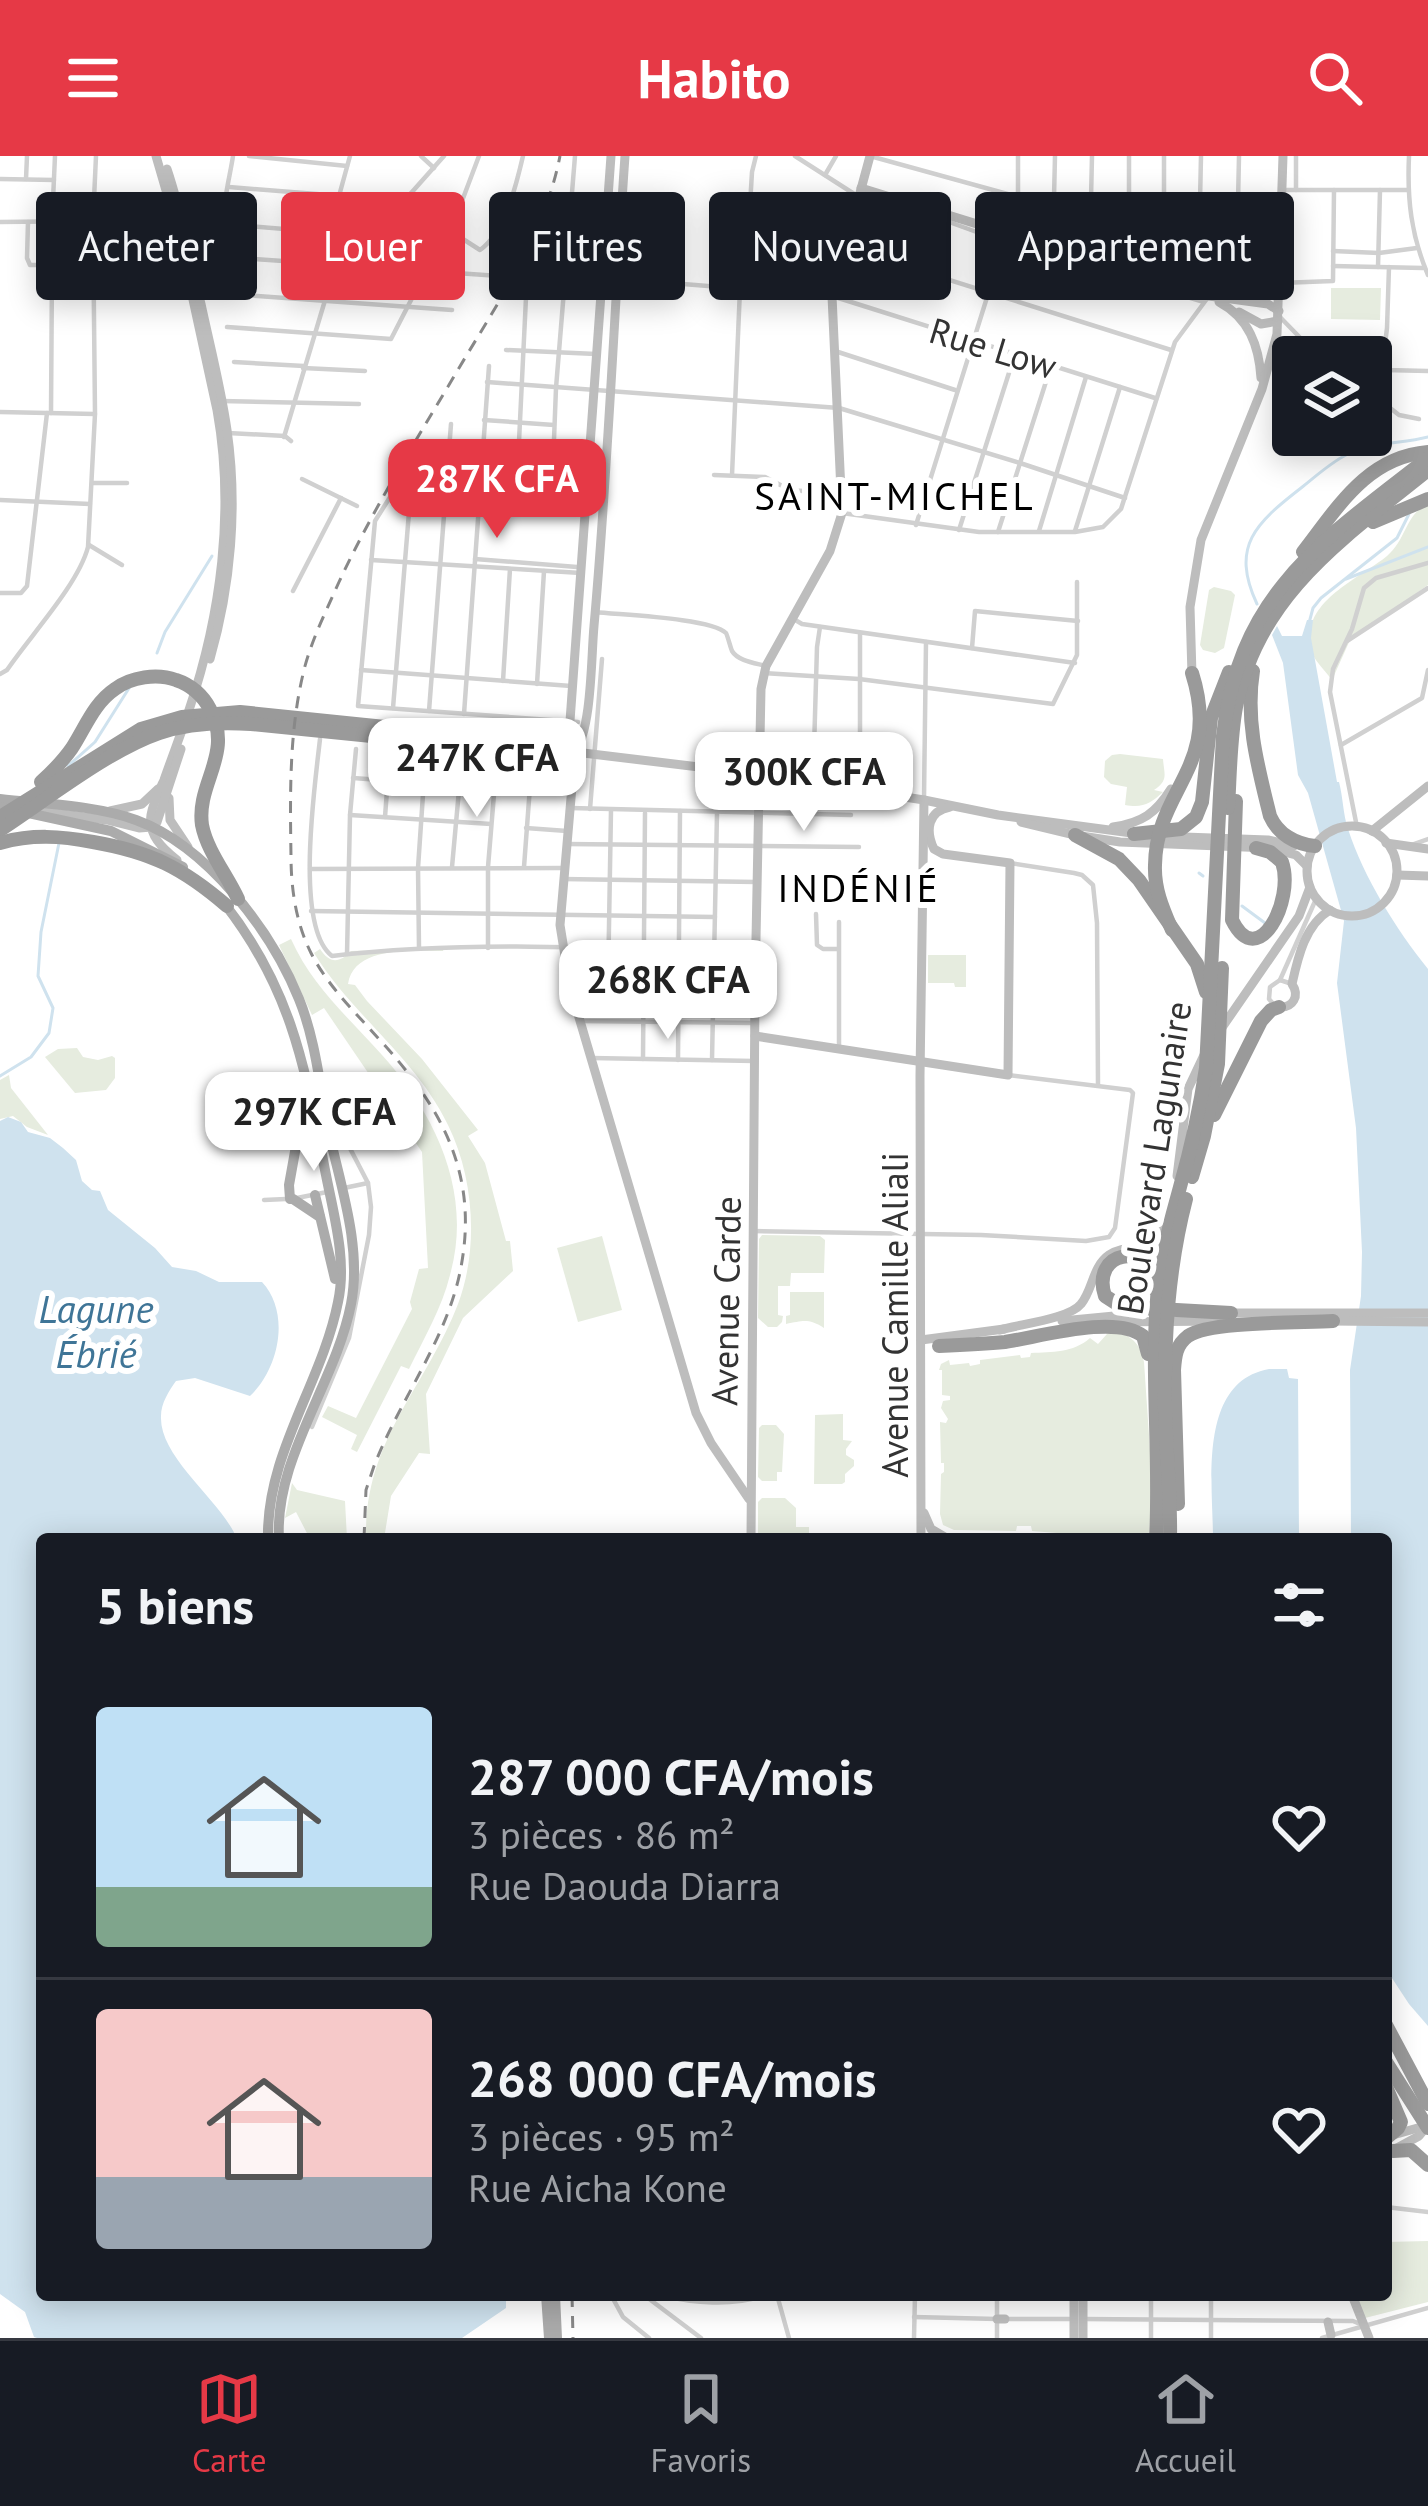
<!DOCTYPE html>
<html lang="fr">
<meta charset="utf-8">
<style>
body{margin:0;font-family:"PT Sans",sans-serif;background:#20242c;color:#f1f3f6;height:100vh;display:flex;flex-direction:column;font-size:45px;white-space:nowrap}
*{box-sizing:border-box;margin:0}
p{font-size:39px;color:#9ea1a6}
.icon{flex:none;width:66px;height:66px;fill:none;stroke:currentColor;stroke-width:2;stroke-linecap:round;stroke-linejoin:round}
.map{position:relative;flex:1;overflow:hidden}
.details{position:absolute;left:36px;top:1377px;width:1356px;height:768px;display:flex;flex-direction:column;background:#171b24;border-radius:12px;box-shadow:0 6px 30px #0003}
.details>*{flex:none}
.top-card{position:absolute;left:36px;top:36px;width:1356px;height:108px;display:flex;gap:24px}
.buttons{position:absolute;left:1272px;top:180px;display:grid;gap:24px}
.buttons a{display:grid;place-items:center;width:120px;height:120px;border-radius:12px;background:#171b24;box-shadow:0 6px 30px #0003;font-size:60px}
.price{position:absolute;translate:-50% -102px;padding:0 27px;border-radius:24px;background:#fff;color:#222;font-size:39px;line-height:78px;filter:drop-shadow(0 3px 6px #0008)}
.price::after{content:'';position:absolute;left:50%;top:72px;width:36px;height:27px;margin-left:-18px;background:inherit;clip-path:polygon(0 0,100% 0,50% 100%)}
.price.on{background:#e63946;color:#fff}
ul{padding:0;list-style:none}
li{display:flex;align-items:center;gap:36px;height:300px;padding:0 60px}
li+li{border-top:3px solid #363941}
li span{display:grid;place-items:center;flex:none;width:336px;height:240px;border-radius:12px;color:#555}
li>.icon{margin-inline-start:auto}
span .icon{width:144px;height:144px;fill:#fffc;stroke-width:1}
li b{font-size:51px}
h2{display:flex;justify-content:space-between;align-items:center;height:144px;padding:0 60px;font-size:51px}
.pill{padding:0 42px;border-radius:12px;background:#171b24;box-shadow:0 6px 30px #0003;font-size:42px;line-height:108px}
.pill.on{background:#e63946;color:#fff}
header{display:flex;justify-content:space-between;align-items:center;height:156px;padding:0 60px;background:#e63946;color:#fff;font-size:54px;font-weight:700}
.dock{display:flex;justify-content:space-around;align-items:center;height:168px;border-top:3px solid #363941;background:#171b24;font-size:33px;color:#9ea1a6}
.dock a{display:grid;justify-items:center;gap:6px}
.dock .on{color:#e63946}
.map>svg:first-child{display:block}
.green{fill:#e6ecdf}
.water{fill:#cfe2ee}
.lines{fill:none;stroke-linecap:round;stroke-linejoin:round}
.stream{stroke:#cfe2ee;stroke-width:3}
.street{stroke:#d0d0d0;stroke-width:4.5}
.secondary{stroke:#bdbdbd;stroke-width:9}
.primary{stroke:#ababab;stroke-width:10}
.highway{stroke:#9a9a9a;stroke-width:14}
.rail{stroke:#888;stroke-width:3;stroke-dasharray:12 9;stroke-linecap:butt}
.labels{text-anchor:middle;stroke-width:12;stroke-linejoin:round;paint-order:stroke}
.street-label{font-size:36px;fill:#333;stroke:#fff}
.neighbourhood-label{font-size:39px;letter-spacing:3px;fill:#000;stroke:#fff}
.water-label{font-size:39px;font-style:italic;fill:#3f7597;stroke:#fff}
</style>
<header><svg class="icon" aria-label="menu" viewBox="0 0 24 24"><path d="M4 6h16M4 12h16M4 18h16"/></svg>Habito<svg class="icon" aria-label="search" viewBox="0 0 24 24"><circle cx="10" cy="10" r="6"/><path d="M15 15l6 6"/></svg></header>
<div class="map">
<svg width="1428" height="2182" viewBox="0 0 1428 2182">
<rect width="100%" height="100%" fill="#fff"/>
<g class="green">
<path d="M1331 132H1381L1380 164 1331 163Z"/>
<path d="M1428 349V429L1350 484 1332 524C1327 517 1318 508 1314 501 1292 449 1358 424 1387 400 1407 383 1406 356 1428 349Z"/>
<path d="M1214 431 1231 435 1235 439 1224 492 1215 497 1203 494 1200 489 1209 434Z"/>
<path d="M1120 598 1163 603C1164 618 1169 624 1154 634L1163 636C1150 648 1143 652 1125 649L1127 631 1111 628 1104 621 1105 605 1112 599Z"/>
<path d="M291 783C312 830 348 861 382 899 436 959 473 1037 450 1119 442 1152 424 1182 409 1213L401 1210 357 1296 351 1293 357 1279 322 1261 328 1250 356 1262 412 1153 410 1146 419 1113 428 1112 422 996 324 852 312 859 279 789Z"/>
<path d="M444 792 443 795C413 795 354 789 348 828L355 829 367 845 422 903 478 974 468 980 485 1007 506 1085H510L513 1115 463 1162 426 1238 430 1298 419 1297 391 1340 384 1383H366C364 1284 425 1233 458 1148 479 1092 474 1022 448 969 416 902 352 859 314 797L320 793C329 807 339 808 351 795Z"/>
<path d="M928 799H966V831H955L954 827H928Z"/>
<path d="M77 892 83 901 98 904 112 900 115 902V922L106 934 75 937 45 901 58 893Z"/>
<path d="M9 919 11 932 48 979 27 971 13 960 0 963V924Z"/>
<path d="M762 1079 820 1080 825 1084 824 1117H791L790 1130H778V1159L783 1160 782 1166 777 1171H768L758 1162 759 1083Z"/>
<path d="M602 1080 622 1154 578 1166 557 1092Z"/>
<path d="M790 1136H824V1172C808 1162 803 1165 786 1168V1160L790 1159Z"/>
<path d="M1117 1175C1134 1182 1140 1188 1144 1206L1152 1323 1149 1383H1070L1057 1377 1032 1375 1031 1370H1017L1016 1375 954 1374 943 1369 940 1358 941 1318 944 1316V1307H941L940 1266 946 1267 948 1263 941 1252 943 1245 950 1244V1240L942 1239V1214H939L941 1208 949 1204 950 1209 969 1207 970 1210 980 1208V1204L1020 1199 1021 1202 1030 1201 1031 1197C1052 1196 1073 1197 1090 1182L1098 1188 1107 1178Z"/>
<path d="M843 1258V1284L852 1285 846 1293V1299L854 1304V1310L845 1318V1326L842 1328H814L815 1259Z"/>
<path d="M762 1269H776L784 1278 782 1316H777V1325H762L758 1321 759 1272Z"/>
<path d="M292 1327 297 1334 345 1345 347 1383H310L296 1356 285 1362Z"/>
<path d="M762 1342H785L796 1352V1371H809V1383H758V1346Z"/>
<path d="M1428 2085V2146L1365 2162 1355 2139H1386V2086Z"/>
</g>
<g class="water">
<path d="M1307 464H1313L1311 482 1337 626H1339C1343 641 1343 658 1348 673 1364 722 1396 773 1428 813V1870L1409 1848 1386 1813V1383H1351L1350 1214 1361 1140 1362 1096 1356 972 1337 827 1344 765 1308 637 1298 619 1283 507 1272 479 1277 470 1282 480H1302Z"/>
<path d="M8 961 21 966 28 976 50 982 63 992 76 1004 82 1025 92 1034 100 1035 108 1054 155 1092 172 1111 196 1115 219 1126H262C291 1157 279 1213 250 1240L195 1222 176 1225C169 1235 161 1247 161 1260 159 1302 222 1345 237 1383H42V2139H506V2152L462 2182H37L34 2181 25 2156 0 2138V965Z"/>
<path d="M1269 1213H1287L1289 1222 1298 1223 1299 1383H1213C1213 1329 1197 1226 1269 1213Z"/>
</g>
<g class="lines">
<g class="stream">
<path d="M1346 423 1428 391"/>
<path d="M1257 448C1230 390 1256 367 1301 332 1315 321 1330 307 1346 299 1372 286 1401 288 1428 281"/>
<path d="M1309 467 1313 452 1321 442 1397 382 1409 358"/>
<path d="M157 497 165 476 212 400"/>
<path d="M68 610 95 586 131 529"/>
<path d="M1199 717 1203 720"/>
<path d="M1242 750 1265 767"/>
<path d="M0 920 31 901 49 877 53 852 38 820 41 776 59 687"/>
</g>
<g class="street">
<path d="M233 0C229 29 211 82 239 102L514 121 658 126 832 140 1155 242"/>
<path d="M249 0 347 10"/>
<path d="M421 0 434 12"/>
<path d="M795 0 859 41"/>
<path d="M870 0 1026 43 1278 47"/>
<path d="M1409 0C1407 43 1411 79 1428 119"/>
<path d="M825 19 836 0"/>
<path d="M0 23 54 24"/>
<path d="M26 23 27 0"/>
<path d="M229 31 404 45 480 94C505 76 516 30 523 0"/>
<path d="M1283 34H1407"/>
<path d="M1296 34V0"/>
<path d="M339 40 350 0"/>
<path d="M1054 42 1055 0"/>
<path d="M1129 42V0"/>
<path d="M1091 43 1092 0"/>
<path d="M404 45 444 0"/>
<path d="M1164 45V0"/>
<path d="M1200 46 1201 0"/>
<path d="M897 47 1004 86 1204 146"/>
<path d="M1238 47 1239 0"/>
<path d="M570 54 606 56"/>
<path d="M0 66 93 65"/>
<path d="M28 66 27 102 30 109H94"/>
<path d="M52 66 55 0"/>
<path d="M225 68 441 86"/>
<path d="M845 91 1171 194"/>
<path d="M1333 95 1379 97 1417 92"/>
<path d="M1333 110 1423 112"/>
<path d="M1378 111 1380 34"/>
<path d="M1280 127 1333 125 1334 34"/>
<path d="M745 132 752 16 756 0"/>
<path d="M231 138 452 154"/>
<path d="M1279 160 1314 196 1328 201"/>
<path d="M227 171 391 183 462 45 479 0"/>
<path d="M506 194 596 198"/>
<path d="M835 195 955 234"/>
<path d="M1293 201 1289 219 1293 236"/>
<path d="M1371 203 1383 205 1385 214 1428 215"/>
<path d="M1383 205 1387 172 1389 111"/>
<path d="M234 206 304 210"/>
<path d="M303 212 365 215"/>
<path d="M487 226 839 252 1020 307 1125 342"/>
<path d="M1371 240 1383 239 1385 214"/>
<path d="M1375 240 1399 259 1419 263"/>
<path d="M222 245 359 248"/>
<path d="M0 256 95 258"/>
<path d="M51 257 52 110"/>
<path d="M484 264 554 269"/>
<path d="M228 277 285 280 291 285"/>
<path d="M284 281 356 41"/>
<path d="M518 306 527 121"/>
<path d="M553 309 556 232 575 0"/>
<path d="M714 319 765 321 790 334 842 338"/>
<path d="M732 319 740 133"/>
<path d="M302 323 357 350"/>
<path d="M92 327H127"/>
<path d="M397 330 375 365 358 550 578 566"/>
<path d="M409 332 481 338"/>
<path d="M0 344 90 348"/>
<path d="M842 357 979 376H1075L1103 371 1121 353 1175 186 1209 140"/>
<path d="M916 369 1013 58 1018 40V0"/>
<path d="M959 374 1015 198"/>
<path d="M1039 375 1086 221"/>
<path d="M1075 375 1120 231"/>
<path d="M998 376 1051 210"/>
<path d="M89 389 122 409"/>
<path d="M475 403 577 411"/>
<path d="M371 404 581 417"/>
<path d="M293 435 341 342"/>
<path d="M0 437H21L27 430 47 257"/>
<path d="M595 456C620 459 711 462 726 477 727 478 731 493 732 495 738 505 755 507 766 510"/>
<path d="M792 462 802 468 1075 507"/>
<path d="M860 478V634"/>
<path d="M1347 485 1428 432"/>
<path d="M972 492 975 455 1078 465"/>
<path d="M361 514 571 530"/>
<path d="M763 517 859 523 1053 548 1077 499V426"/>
<path d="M0 518 7 514C30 480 78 429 88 391L95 258 93 65 96 0"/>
<path d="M503 525 510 413"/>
<path d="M537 528 544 415"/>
<path d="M393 552 414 295 590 313"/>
<path d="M429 555 451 268"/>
<path d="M464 558 489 210"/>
<path d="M320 583C315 629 294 771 332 800 468 784 618 792 755 798"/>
<path d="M1341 589 1422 542 1428 514"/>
<path d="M353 622 571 638"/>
<path d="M813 627 817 491 820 471"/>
<path d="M924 642 926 486"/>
<path d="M570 652 851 659"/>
<path d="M590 653 602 503"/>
<path d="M350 659 491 668"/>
<path d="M385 661 389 607"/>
<path d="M1357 671 1330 536 1333 513 1352 473 1364 432 1376 422 1428 407"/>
<path d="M526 672 567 675"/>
<path d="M566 688 859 691"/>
<path d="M1411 689 1428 683"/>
<path d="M1010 707 1074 717 1082 719 1093 729 1097 767 1098 929"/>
<path d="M452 711 461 612"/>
<path d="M524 711 531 617"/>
<path d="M310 713 562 712"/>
<path d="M563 723 756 726"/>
<path d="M311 755 715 761"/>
<path d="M816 758 817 789 823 793H838"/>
<path d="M419 792 418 712 425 609"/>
<path d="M488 792V711L496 614"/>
<path d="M347 798 350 659 356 593"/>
<path d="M1280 824 1316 743"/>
<path d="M608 828 611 654"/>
<path d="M570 831 755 833"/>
<path d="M1275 850 1269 843 1270 831 1280 824 1292 828"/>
<path d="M580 865 755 867"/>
<path d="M839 894V766"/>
<path d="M592 902 754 905"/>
<path d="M643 903 645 657"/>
<path d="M678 904 680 655"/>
<path d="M712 904 717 657"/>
<path d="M344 1032 368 1027"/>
<path d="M297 1042 327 1036"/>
<path d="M264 1044 286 1043"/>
<path d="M753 1075 981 1079 1086 1085 1109 1081 1115 1072 1133 937 1130 934 1008 919"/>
<path d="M312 1271 349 1182 369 1079 371 1051 368 1027 341 975"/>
<path d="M1386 2051 1428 2056"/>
<path d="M611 2139 623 2161 649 2182"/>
<path d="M644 2139 701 2182"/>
<path d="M659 2139C694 2147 731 2151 766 2139"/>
<path d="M777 2139 789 2182"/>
<path d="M914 2161 997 2163"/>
<path d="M1008 2163H1074"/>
<path d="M1084 2163 1353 2165 1360 2168"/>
<path d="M914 2182 915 2139"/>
<path d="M997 2182V2139"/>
<path d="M1151 2182V2139"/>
<path d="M1211 2182V2139"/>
<path d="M1322 2182 1428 2152"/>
</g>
<g class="secondary">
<path d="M156 0 179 79 217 254C235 354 221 459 189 554 181 578 172 601 164 624 159 635 153 647 151 659 148 679 162 692 177 704"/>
<path d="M611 0 570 565 575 596 560 769 570 831 696 1257 711 1287 749 1343"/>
<path d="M167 13C182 57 190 103 201 148 210 190 221 232 227 274 238 350 231 430 210 503"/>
<path d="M861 32 1209 140 1268 148 1279 155"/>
<path d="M1219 146C1249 162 1259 190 1261 222"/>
<path d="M1239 156 1261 168 1278 165"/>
<path d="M1192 519 1190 451 1201 384 1262 233 1277 178 1283 0"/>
<path d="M575 596 757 618 924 644 998 659 1139 678"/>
<path d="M575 596C592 572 591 502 594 470 608 314 614 157 625 0"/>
<path d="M169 642 170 664 188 691"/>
<path d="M33 654 107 664 139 672 152 671"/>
<path d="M110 655 142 648 158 633"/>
<path d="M1021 666 1075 679 1120 686 1269 692 1296 699 1307 710"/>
<circle cx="1352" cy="715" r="45"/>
<path d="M152 671 157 666 181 593"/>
<path d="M1113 671C1142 667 1156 657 1171 633"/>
<path d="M1372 675 1428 630"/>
<path d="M1156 680 1268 684 1294 690"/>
<path d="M1386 687 1428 693"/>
<path d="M1397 719 1428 720"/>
<path d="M1279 851C1293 852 1300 840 1292 828 1298 801 1305 769 1330 754"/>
<path d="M1221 873 1299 760 1310 731"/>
<path d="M755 880 1008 919 1010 707 943 698 934 693C925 674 928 655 950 651"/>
<path d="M1177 1020 1188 933 1205 897"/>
<path d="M1229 1157H1428"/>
<path d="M1062 1165 1135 1158"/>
<path d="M1331 1165 1428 1166"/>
<path d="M1109 1166 1225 1165"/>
<path d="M1000 1174C1020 1168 1069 1163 1081 1148 1093 1134 1092 1111 1109 1099 1131 1084 1149 1104 1163 1070"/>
<path d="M921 1184 1004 1173"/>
<path d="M924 1357 931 1373 948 1383"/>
<path d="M751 1383 755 833 761 533 766 510 830 395 842 357 832 140 870 0"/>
<path d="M921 1383 920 920 924 644"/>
<path d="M1393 1979 1428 1969"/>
<path d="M1386 1998 1419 1980 1428 1969"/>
<path d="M1352 2139 1369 2182"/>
<path d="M997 2163H1005"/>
<path d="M1328 2166 1331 2179"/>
<path d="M1074 2182V2139"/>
<path d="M1083 2182V2139"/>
</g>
<g class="primary">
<path d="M0 643C42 648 96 649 136 664 207 690 271 774 299 843 316 885 320 932 329 977 341 1031 362 1092 351 1148 336 1226 274 1303 279 1383"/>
<path d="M0 651 111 675 183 711"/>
<path d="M224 747C293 835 305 913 326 1019 334 1060 347 1105 338 1146 322 1227 266 1298 268 1383"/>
<path d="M324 921 341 975"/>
<path d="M315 1039 335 1123"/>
<path d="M290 1043 289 1029 305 940"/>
<path d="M293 1043 320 1061"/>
<path d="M546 2139 549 2182"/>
<path d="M555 2139 557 2182"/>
</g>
<g class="highway">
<path d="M1373 366 1428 343"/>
<path d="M1303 396C1338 351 1367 301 1428 296"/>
<path d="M1253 515C1245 565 1258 611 1270 660 1278 678 1295 688 1315 690"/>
<path d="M41 626C52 616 63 605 72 592 85 572 94 547 115 533 131 521 157 517 176 524 191 529 203 540 210 553 234 598 196 627 202 669 207 695 227 719 238 743"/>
<path d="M1236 645 1232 764C1258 817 1295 744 1282 706L1270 696 1256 692"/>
<path d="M1228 652C1230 619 1230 584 1236 551 1257 439 1345 381 1428 314"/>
<path d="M0 661 141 573 182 561 240 556 560 589 575 596"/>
<path d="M0 674C46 644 109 594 159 577 189 567 220 566 251 568L560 599 575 596"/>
<path d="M1134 678 1181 673 1196 661 1202 646 1211 562 1229 516"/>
<path d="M1075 679 1119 703 1139 724 1197 808 1206 836"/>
<path d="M0 687C32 678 61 680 93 686 151 696 183 712 227 750"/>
<path d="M1172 774C1163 753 1154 733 1155 709 1156 632 1222 611 1192 517"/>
<path d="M1214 959 1261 865 1271 854 1279 851"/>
<path d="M1192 1021 1204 980 1218 908 1222 812"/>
<path d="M1153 1132C1151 1083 1090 1095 1105 1140L1122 1151 1231 1157"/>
<path d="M939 1190C961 1189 983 1188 1005 1186 1039 1181 1116 1158 1143 1180L1148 1198"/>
<path d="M1178 1348 1174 1214C1175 1200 1176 1189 1188 1180 1209 1165 1303 1167 1333 1165"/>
<path d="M1156 1383C1161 1296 1149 1209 1159 1122 1163 1090 1172 1061 1180 1031 1191 992 1200 952 1206 912L1223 580C1239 437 1323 384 1428 302"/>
<path d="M1170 1383C1171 1340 1166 1297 1165 1254 1164 1182 1168 1112 1186 1043"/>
<path d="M1386 1869 1428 1948"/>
<path d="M1386 1906 1428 1972"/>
<path d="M1386 1931 1401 1966 1398 1972 1386 1982"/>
<path d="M1393 1995 1411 1994 1428 2009"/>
</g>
<g class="rail">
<path d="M364 1383 366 1334 374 1310C400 1243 448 1182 461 1111 479 1016 440 949 378 882 354 855 327 829 311 797 296 767 291 733 291 700 290 636 289 572 305 510 313 481 327 453 339 426 374 351 417 283 459 212 500 143 544 80 560 0"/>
<path d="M572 2139 573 2182"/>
</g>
</g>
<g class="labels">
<g class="street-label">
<text transform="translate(993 192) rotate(17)" y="13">Rue Low</text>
<text transform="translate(1154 1002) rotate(-81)" y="13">Boulevard Lagunaire</text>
<text transform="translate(726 1145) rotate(-89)" y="13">Avenue Carde</text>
<text transform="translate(895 1159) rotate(-90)" y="13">Avenue Camille Aliali</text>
</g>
<g class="neighbourhood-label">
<text x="895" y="354">SAINT-MICHEL</text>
<text x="859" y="746">INDÉNIÉ</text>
</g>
<g class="water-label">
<text x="96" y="1167">Lagune<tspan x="96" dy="45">Ébrié</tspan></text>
</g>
</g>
</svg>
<div class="buttons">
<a><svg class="icon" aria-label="layers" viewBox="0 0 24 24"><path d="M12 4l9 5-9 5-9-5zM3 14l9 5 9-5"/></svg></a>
</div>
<b class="price on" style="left:497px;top:385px">287K CFA</b>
<b class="price" style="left:477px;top:664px">247K CFA</b>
<b class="price" style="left:804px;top:678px">300K CFA</b>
<b class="price" style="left:668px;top:886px">268K CFA</b>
<b class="price" style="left:314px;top:1018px">297K CFA</b>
<div class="top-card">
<a class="pill">Acheter</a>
<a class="pill on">Louer</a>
<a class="pill">Filtres</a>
<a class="pill">Nouveau</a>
<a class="pill">Appartement</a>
</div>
<section class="details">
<h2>5 biens<svg class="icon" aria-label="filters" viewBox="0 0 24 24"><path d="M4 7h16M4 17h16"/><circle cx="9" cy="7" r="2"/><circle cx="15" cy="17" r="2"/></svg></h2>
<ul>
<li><span style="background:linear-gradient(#bfe0f5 75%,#7fa58c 0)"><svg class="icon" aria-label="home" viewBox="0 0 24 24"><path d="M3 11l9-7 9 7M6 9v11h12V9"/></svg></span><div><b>287 000 CFA/mois</b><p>3 pièces · 86 m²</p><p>Rue Daouda Diarra</p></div><svg class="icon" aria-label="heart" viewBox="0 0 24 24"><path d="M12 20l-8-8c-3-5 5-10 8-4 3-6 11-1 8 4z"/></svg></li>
<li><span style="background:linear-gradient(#f6c9c9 70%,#9aa5b1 0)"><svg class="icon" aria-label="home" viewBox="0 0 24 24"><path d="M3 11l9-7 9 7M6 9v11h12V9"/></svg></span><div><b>268 000 CFA/mois</b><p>3 pièces · 95 m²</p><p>Rue Aicha Kone</p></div><svg class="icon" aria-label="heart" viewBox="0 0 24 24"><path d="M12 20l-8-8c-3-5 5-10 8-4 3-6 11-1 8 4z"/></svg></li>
</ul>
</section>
</div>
<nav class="dock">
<a class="on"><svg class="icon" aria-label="map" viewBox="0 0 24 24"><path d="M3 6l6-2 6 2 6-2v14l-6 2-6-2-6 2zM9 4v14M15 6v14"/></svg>Carte</a>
<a><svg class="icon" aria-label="saved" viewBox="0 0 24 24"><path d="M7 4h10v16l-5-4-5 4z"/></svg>Favoris</a>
<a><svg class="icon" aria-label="home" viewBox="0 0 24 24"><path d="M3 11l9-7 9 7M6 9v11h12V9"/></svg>Accueil</a>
</nav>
